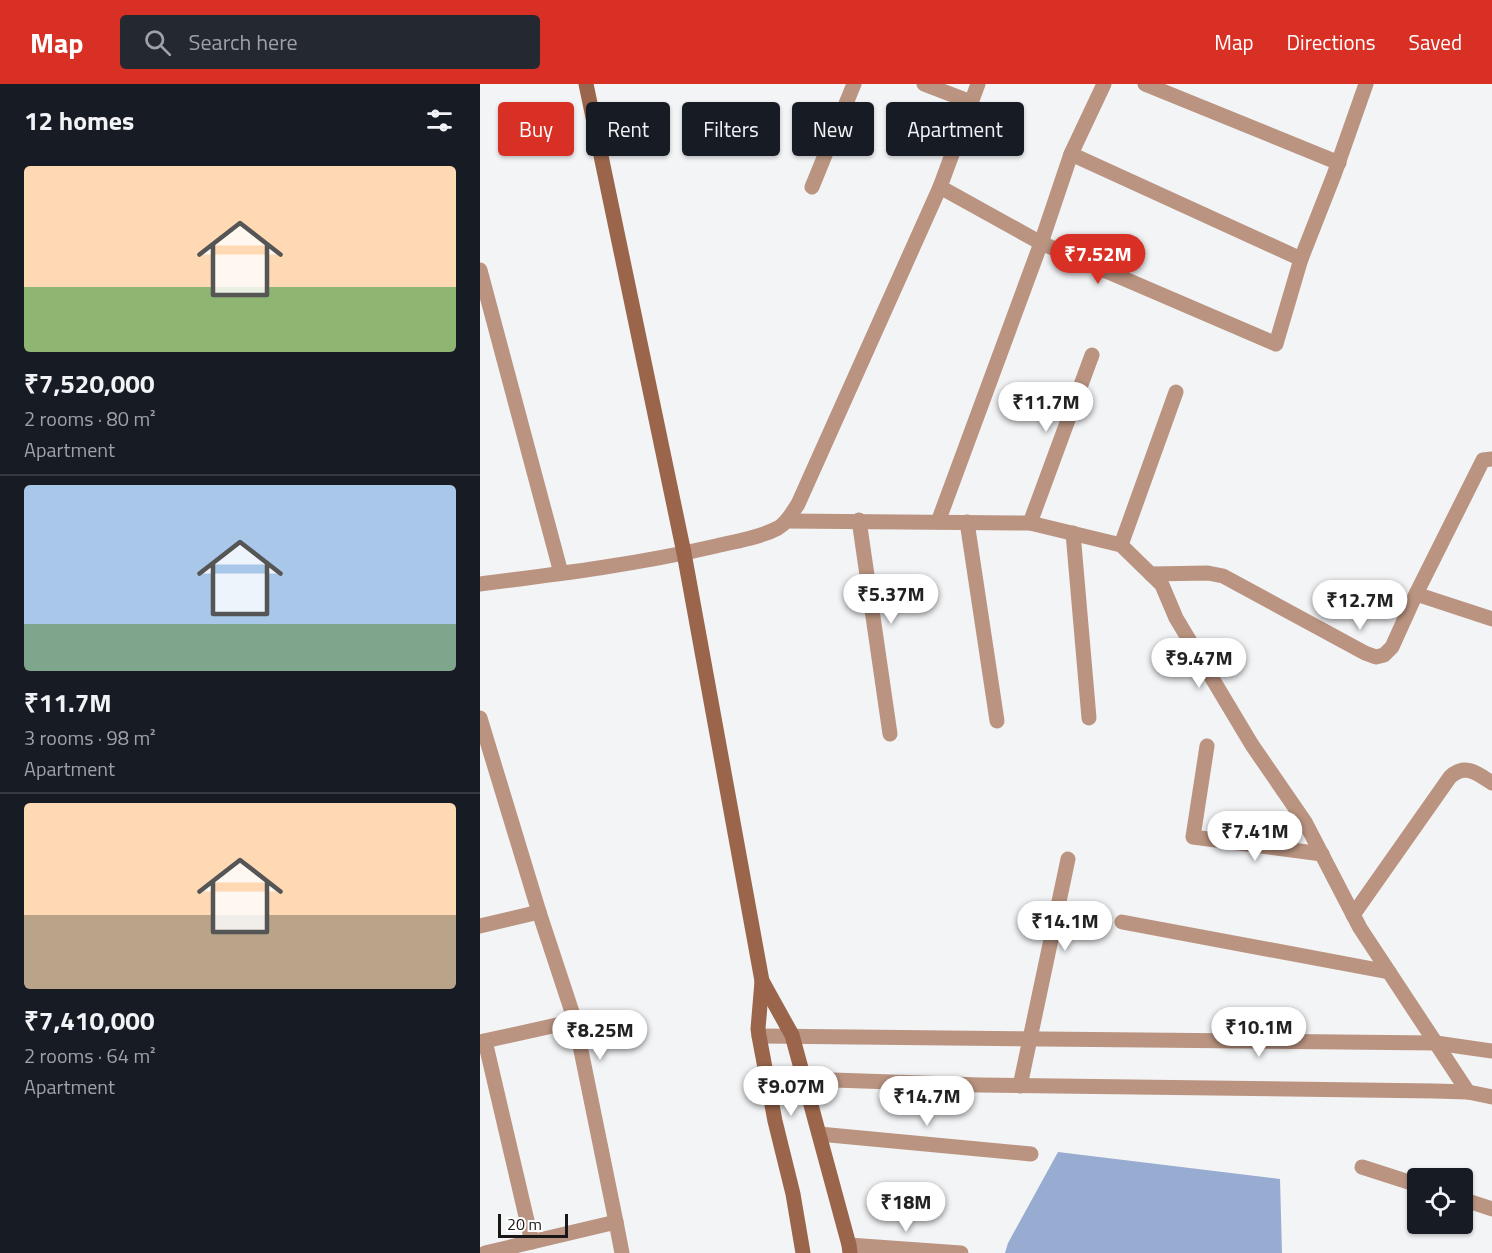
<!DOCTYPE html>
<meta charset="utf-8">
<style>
body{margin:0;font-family:"Titillium Web",sans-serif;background:#242831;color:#f1f3f6;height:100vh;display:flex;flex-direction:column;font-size:22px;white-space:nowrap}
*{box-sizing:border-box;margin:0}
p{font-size:20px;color:#9ea1a6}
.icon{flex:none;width:33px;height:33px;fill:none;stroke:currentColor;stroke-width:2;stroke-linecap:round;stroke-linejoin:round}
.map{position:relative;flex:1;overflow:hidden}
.side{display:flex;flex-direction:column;background:#171b24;width:480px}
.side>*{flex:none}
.banner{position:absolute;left:18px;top:18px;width:570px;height:54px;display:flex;gap:12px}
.controls{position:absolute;left:927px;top:1084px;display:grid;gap:12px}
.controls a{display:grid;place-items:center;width:66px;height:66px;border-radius:6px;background:#171b24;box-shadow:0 2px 4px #0004;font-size:30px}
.scale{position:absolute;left:18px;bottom:15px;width:70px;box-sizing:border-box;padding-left:6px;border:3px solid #171718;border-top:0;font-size:16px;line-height:21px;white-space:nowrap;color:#171718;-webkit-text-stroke:4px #fff;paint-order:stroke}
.price{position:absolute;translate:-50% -51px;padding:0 14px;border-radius:21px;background:#fff;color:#222;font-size:20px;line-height:39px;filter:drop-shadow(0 2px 3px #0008)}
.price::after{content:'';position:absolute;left:50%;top:36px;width:18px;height:14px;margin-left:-9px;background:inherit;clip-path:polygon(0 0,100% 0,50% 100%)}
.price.active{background:#d93025;color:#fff}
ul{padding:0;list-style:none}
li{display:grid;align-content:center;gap:12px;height:318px;padding:0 24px}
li+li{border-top:2px solid #363941}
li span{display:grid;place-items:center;height:186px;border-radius:6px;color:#555}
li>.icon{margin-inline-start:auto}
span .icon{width:108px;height:108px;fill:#fffc;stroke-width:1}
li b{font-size:26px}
h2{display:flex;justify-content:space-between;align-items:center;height:72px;padding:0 24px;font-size:26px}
.chip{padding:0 21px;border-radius:6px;background:#171b24;box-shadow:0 2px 4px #0004;font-size:21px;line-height:54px}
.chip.active{background:#d93025;color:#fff}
header{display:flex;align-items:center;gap:36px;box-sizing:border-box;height:84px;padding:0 30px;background:#d93025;color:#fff}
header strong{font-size:28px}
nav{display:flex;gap:33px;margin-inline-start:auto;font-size:21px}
.search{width:420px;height:54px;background:#242831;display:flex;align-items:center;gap:15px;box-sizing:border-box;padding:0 21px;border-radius:6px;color:#9ea1a6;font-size:22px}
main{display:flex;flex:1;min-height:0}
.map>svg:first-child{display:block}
.water{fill:#98acd1}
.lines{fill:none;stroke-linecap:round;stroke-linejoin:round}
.minor{stroke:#ba9481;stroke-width:15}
.tertiary{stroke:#ba9481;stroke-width:15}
.secondary{stroke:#9a654a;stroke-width:15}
</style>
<header>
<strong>Map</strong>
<div class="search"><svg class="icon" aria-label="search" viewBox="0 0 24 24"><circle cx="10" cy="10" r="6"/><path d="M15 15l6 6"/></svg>Search here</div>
<nav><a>Map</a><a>Directions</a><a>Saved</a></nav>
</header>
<main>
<section class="side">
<h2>12 homes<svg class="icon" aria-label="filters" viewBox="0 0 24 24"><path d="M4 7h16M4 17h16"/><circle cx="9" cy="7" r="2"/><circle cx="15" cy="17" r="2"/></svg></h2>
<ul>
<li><span style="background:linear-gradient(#ffd9b3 65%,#8fb573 0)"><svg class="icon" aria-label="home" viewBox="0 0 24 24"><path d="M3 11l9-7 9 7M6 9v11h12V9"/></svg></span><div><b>₹7,520,000</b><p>2 rooms · 80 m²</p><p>Apartment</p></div></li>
<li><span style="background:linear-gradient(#a9c7e8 75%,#7fa58c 0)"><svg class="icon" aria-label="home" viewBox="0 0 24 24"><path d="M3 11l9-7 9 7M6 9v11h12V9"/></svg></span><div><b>₹11.7M</b><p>3 rooms · 98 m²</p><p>Apartment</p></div></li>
<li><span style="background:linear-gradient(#ffd9b3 60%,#b9a48a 0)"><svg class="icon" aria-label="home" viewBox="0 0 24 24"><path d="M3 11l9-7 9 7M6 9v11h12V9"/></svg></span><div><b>₹7,410,000</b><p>2 rooms · 64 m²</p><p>Apartment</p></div></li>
</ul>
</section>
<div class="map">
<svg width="1012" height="1169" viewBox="0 0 1012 1169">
<rect width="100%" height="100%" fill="#f3f4f6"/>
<path class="water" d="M578 1068 800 1095 802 1169H525L528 1159Z"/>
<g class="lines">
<g class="minor">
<path d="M444 0 491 18"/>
<path d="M665 0 859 79"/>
<path d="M591 70 821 175"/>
<path d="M332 103 374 0"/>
<path d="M460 103 561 159 796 260 821 175 854 91 886 0"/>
<path d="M0 186 81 489"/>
<path d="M379 436 410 650"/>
<path d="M458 438 561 159 591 70 624 0"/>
<path d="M487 438 517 637"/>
<path d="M550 439 612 271"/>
<path d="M593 449 609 634"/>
<path d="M641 461 696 308"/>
<path d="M671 490 728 489 743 492 885 569 896 573 904 571 912 563 936 510 1003 376 1012 375"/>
<path d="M936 510 1012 535"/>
<path d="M0 634 59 828 0 842"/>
<path d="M727 662 713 753 842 770"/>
<path d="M59 828 95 937 136 1138"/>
<path d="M873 831 970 693C985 679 997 689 1012 699"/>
<path d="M642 838 909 888"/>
<path d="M5 957 52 1158"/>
<path d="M0 958 95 937"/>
<path d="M540 1002 588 775"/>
<path d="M339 1050 551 1070"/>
<path d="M882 1083 938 1101"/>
<path d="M982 1115 1012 1125"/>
<path d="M369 1161 481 1169"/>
<path d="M5 1169 136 1138 142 1169"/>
</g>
<g class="tertiary">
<path d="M307 437 550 439 641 461 682 501 696 534 772 661 825 738 880 844 988 1008"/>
<path d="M0 500C79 490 159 480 236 462 256 457 279 454 298 444 307 439 312 429 318 420L460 103 498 0"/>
<path d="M279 952 956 959 1012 967"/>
<path d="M287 998 324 995 500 1001 954 1007 988 1008 1012 1013"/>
</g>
<g class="secondary">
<path d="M106 0 204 469 282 897 278 945 279 952 295 1037 313 1110 323 1169"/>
<path d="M282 897 312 951 369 1161 370 1169"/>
</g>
</g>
</svg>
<div class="controls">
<a><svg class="icon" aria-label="locate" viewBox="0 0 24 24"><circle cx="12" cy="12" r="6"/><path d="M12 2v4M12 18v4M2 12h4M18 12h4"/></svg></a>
</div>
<div class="scale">20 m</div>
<b class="price active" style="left:618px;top:201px">₹7.52M</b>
<b class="price" style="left:566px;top:349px">₹11.7M</b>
<b class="price" style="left:411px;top:541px">₹5.37M</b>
<b class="price" style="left:880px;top:547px">₹12.7M</b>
<b class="price" style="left:719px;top:605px">₹9.47M</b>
<b class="price" style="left:775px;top:778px">₹7.41M</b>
<b class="price" style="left:585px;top:868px">₹14.1M</b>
<b class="price" style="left:779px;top:974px">₹10.1M</b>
<b class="price" style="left:120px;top:977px">₹8.25M</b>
<b class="price" style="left:311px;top:1033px">₹9.07M</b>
<b class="price" style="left:447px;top:1043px">₹14.7M</b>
<b class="price" style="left:426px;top:1149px">₹18M</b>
<div class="banner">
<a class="chip active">Buy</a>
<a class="chip">Rent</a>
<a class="chip">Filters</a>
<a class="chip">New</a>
<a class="chip">Apartment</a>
</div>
</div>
</main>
